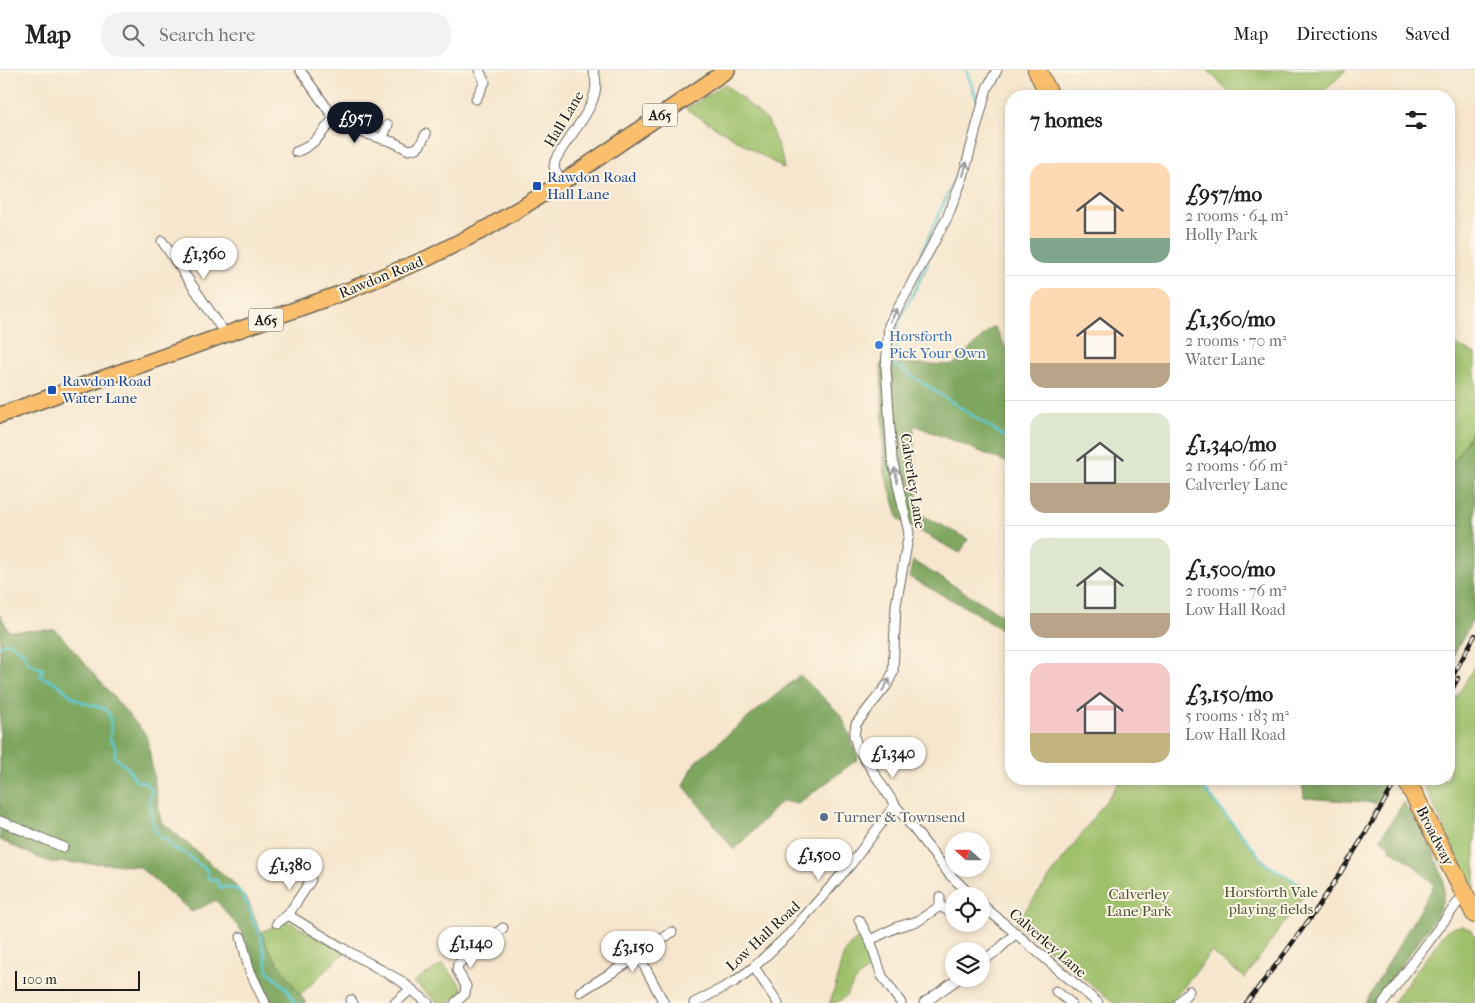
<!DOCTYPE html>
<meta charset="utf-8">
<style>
body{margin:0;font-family:"IM FELL French Canon",serif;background:#f2f2f2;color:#202124;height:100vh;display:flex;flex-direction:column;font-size:19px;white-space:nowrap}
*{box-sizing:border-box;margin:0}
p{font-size:16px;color:#757577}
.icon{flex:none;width:28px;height:28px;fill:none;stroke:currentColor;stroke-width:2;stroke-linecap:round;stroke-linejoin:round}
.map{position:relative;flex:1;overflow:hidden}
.panel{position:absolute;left:1005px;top:20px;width:450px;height:695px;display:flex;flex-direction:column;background:#fff;border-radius:20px;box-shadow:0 2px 8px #0003}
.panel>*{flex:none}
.needle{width:32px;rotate:291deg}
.controls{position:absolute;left:945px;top:762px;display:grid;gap:10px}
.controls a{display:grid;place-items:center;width:45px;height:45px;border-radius:50%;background:#fff;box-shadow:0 2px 8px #0003;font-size:25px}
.scale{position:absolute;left:15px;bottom:12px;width:125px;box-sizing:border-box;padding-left:5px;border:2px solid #1c1c1c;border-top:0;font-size:14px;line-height:18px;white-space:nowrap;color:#1c1c1c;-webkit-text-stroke:4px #fcf5e5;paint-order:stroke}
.price{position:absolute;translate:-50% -42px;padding:0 11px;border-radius:18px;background:#fff;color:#222;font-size:16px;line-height:32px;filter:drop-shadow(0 1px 2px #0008)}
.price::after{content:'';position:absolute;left:50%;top:30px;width:15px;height:11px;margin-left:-8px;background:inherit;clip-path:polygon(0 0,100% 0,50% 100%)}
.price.selected{background:#111827;color:#fff}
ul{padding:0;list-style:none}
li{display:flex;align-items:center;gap:15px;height:125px;padding:0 25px}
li+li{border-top:1px solid #e0e0e0}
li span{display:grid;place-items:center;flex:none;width:140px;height:100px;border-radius:15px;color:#555}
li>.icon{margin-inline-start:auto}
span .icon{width:60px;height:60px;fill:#fffc;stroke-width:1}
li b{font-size:21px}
h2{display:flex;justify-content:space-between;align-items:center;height:60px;padding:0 25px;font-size:21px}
header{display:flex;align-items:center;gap:30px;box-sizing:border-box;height:70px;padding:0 25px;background:#fff;border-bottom:1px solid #e0e0e0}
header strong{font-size:24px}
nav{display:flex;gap:28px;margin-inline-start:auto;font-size:18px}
.search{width:350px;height:45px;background:#f2f2f2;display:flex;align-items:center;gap:12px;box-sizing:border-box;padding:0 18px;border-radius:20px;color:#757577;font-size:19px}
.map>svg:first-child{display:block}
.green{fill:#9ec06a;stroke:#5d6e43}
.forest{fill:#7ea65e;stroke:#4d613d}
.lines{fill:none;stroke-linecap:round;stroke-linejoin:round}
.stream{stroke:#5ac8ce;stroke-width:2.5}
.street-casing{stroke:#69635a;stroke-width:11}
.primary-casing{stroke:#69635a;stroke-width:18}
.highway-casing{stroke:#69635a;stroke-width:20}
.street{stroke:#fff;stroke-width:9}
.primary{stroke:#f9bf6d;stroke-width:15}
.highway{stroke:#f9bf6d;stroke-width:18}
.rail-casing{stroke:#1c1c1c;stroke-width:4.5}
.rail{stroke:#fcf5e5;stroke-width:2.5;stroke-dasharray:8;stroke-linecap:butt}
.oneway{stroke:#999}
.transit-dot{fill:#1a4fb4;stroke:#fcf5e5;stroke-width:2}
.shop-dot{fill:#3f7fe0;stroke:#fcf5e5;stroke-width:2}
.service-dot{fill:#5c6f8a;stroke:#fcf5e5;stroke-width:2}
.labels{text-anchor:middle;stroke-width:4;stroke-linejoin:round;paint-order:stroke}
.shield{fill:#fcf5e5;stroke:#5f5d58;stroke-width:1}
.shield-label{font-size:14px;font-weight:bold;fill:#1c1c1c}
.street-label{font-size:15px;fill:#1c1c1c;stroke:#fcf5e5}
.transit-label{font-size:15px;fill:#164399;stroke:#fcf5e5;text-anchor:start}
.shop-label{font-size:15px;fill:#366cbe;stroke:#fcf5e5;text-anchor:start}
.service-label{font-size:15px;fill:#4e5e75;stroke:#fcf5e5;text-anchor:start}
.park-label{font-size:15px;fill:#4a5537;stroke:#fcf5e5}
</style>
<header>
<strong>Map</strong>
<div class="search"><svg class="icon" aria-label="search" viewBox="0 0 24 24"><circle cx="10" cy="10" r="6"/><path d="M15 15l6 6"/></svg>Search here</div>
<nav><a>Map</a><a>Directions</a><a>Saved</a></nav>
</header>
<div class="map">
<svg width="1475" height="933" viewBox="0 0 1475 933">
<rect width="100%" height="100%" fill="#fcf5e5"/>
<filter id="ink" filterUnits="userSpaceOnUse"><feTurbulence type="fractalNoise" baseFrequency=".02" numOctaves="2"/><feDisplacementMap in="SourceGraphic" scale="10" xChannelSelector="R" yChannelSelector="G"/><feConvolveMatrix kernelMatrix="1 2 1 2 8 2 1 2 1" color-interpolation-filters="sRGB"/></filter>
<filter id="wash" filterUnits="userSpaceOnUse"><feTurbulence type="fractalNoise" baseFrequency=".0096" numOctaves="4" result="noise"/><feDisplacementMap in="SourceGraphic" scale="20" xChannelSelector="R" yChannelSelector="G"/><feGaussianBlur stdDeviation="1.12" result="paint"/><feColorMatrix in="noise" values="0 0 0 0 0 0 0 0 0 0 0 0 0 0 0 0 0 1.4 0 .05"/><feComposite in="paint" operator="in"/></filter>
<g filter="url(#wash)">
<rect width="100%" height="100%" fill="#f7e6cd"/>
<g class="green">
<path d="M1208 0H1346L1319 26H1232Z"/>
<path d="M725 14 768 51 782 87 784 99 686 39Z"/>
<path d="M1449 272 1475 284V357L1449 399Z"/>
<path d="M1475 595V818L1460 792 1421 709H1449V641Z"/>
<path d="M1121 709H1196L1266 794 1308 819 1245 908 1211 882 1171 933H1114L1016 853 1114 720Z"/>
<path d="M287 851 345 882 300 925 267 877 261 862Z"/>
<path d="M1462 856 1472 860 1475 867V933H1392L1447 860 1454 857Z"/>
<path d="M860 867 867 878 872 897C866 901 860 905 856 911 846 922 847 933 829 933 838 917 839 889 848 877 851 873 856 870 860 867Z"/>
<path d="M443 894 462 916V922L449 933H439L413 912Z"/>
</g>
<g class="forest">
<path d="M994 256 1011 287V394L914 355 918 443 968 469 960 483 899 450 884 400 881 293 953 295Z"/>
<path d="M1475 357V546L1449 594V399Z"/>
<path d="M913 491 1011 550V566L978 544 909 507Z"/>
<path d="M0 545 9 561 56 560 147 666 161 751 233 813 248 831 267 877 306 933H272L241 860 216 830 192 842 139 797 114 794 48 792 0 770Z"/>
<path d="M800 605 841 645 849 663 858 689 798 734 782 731 734 780 684 716 695 692Z"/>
<path d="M1302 709H1391L1376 733 1304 728Z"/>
<path d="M1404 732 1434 783 1444 812 1443 830 1436 847 1374 933H1365L1434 815C1420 801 1408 788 1390 780L1391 776 1380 769Z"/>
</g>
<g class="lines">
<g class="stream">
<path d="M921 184 963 90 965 75 978 32 966 0"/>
<path d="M928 193 898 254 894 294 1011 371"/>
<path d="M0 576 8 572 24 583 29 594 43 599 40 606C46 609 52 611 58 614 64 619 69 625 76 629 100 643 114 627 110 669L115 676V687L128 698 136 711 145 712 152 721 149 729C155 746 147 752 161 768L167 769C173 781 176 778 186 784 194 790 195 794 206 799L209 809H215L221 818 227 817 239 820 251 841 254 853 261 866 268 901 287 919 295 933"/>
<path d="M1196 709 1266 794 1308 819"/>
</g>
</g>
</g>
<g filter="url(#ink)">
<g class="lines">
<defs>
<g id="street">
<path d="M300 0 334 48 354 60 393 72 409 80 417 78 420 75 426 64"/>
<path d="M476 29 485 12 479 0"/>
<path d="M382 69 388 55"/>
<path d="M296 82C315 75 321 64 334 48"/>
<path d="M561 112 554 97 555 91C567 64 607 32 593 0"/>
<path d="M162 171 226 265"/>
<path d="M0 751 63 777"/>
<path d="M972 826 950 805 895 735 858 679 854 666 856 654 887 615 893 602 896 535 909 463 892 388 886 298 889 255 947 148 963 107 987 18 997 0"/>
<path d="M981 834 1098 933"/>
<path d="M940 836 952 843"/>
<path d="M288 845 344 879 401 911 428 933"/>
<path d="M859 850 870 870 882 906 901 933"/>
<path d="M277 853 288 845 311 810"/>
<path d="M241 867 249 899 265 933"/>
<path d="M870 870 897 857 918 851 940 836V827"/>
<path d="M639 886 664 933"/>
<path d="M981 892 998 880 1016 863"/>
<path d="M754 897 778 933"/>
<path d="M1056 921 1071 933"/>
<path d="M580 922 639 886 672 862"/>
<path d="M351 930 353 933"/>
<path d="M395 933 411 919"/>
<path d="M455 933 465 924 466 916 457 900 458 894 503 858"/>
<path d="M694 933 734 912 754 897 789 864 851 794 895 735"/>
<path d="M924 933 958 909"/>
<path d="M1179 933 1189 921"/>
<path d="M1383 933 1464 824"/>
</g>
<path id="primary" d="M0 345 342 223 428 188 487 158 524 136 579 101 727 0"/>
<g id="highway">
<path d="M1037 0 1050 26"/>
<path d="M1406 709 1475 844"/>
</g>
</defs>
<use href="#street" class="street-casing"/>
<use href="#primary" class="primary-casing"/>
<use href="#highway" class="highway-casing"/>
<use href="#street" class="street"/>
<use href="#primary" class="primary"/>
<use href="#highway" class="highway"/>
<defs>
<g id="rail">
<path d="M1449 613 1475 565"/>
<path d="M1449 625 1458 608"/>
<path d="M1246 933C1303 863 1353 788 1397 709"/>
</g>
</defs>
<use href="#rail" class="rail-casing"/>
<use href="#rail" class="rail"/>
</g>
<defs><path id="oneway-shaft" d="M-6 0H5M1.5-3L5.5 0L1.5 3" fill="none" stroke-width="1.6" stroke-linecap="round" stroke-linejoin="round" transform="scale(1.25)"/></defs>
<g class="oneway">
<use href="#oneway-shaft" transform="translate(965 99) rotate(-75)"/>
<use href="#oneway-shaft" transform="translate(894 245) rotate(-62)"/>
<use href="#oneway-shaft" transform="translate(896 405) rotate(-102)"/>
<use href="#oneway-shaft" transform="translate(886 615) rotate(-58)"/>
</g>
</g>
<g class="transit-dot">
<rect x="532" y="111" width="10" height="10" rx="2.5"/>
<rect x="47" y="315" width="10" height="10" rx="2.5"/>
</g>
<circle class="shop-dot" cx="879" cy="275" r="5"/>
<circle class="service-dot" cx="824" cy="747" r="5"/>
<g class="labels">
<g class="shield">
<rect x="642.5" y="33.5" width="35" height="23" rx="4"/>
<rect x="248.5" y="238.5" width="35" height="23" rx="4"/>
</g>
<g class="shield-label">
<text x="660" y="50">A65</text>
<text x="266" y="255">A65</text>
</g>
<g class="street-label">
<text transform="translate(564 49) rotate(-59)" y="5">Hall Lane</text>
<text transform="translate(381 207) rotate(-22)" y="5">Rawdon Road</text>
<text transform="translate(913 411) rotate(81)" y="5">Calverley Lane</text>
<text transform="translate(1435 766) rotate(63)" y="5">Broadway</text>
<text transform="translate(763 866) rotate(-43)" y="5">Low Hall Road</text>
<text transform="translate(1048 873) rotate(41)" y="5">Calverley Lane</text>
</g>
<g class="transit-label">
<text x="547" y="112">Rawdon Road<tspan x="547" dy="17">Hall Lane</tspan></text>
<text x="62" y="316">Rawdon Road<tspan x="62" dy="17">Water Lane</tspan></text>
</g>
<g class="shop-label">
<text x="889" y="271">Horsforth<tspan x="889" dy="17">Pick Your Own</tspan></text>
</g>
<g class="service-label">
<text x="834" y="752">Turner &amp; Townsend</text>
</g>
<g class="park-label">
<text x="1271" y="827">Horsforth Vale<tspan x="1271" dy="17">playing fields</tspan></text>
<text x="1139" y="829">Calverley<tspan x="1139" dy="17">Lane Park</tspan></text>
</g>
</g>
</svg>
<div class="controls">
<a><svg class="needle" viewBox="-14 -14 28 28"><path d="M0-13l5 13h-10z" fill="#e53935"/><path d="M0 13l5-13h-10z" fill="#757577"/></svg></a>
<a><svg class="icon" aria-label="locate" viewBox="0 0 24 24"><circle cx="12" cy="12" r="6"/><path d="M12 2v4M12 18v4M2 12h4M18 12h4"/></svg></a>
<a><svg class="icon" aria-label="layers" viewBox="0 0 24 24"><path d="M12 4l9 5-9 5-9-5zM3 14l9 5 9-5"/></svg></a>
</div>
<div class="scale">100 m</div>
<b class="price selected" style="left:355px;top:74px">£957</b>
<b class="price" style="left:204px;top:210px">£1,360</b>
<b class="price" style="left:893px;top:709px">£1,340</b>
<b class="price" style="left:819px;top:811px">£1,500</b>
<b class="price" style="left:290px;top:821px">£1,380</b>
<b class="price" style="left:471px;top:899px">£1,140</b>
<b class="price" style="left:633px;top:903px">£3,150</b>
<section class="panel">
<h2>7 homes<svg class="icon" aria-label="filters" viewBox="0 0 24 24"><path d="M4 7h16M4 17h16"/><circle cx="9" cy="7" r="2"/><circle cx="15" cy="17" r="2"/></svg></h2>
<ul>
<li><span style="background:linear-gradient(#ffd9b3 75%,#7fa58c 0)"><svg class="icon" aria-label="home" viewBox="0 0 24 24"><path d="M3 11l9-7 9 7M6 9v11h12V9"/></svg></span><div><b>£957/mo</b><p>2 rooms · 64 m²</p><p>Holly Park</p></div></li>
<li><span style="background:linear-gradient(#ffd9b3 75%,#b9a48a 0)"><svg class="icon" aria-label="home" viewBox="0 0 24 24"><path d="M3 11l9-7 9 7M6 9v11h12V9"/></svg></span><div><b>£1,360/mo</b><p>2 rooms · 70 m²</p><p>Water Lane</p></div></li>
<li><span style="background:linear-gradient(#dfe7d0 70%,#b9a48a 0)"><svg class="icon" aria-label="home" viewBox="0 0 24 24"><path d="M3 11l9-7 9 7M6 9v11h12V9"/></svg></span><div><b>£1,340/mo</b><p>2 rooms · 66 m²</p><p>Calverley Lane</p></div></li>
<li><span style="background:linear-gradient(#dfe7d0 75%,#b9a48a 0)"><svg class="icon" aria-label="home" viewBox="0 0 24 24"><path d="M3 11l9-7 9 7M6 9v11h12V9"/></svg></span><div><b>£1,500/mo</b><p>2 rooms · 76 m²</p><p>Low Hall Road</p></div></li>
<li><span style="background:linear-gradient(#f6c9c9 70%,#c2b280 0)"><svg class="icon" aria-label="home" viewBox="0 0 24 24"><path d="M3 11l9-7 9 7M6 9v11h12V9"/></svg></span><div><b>£3,150/mo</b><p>5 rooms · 183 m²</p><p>Low Hall Road</p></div></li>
</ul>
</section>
</div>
